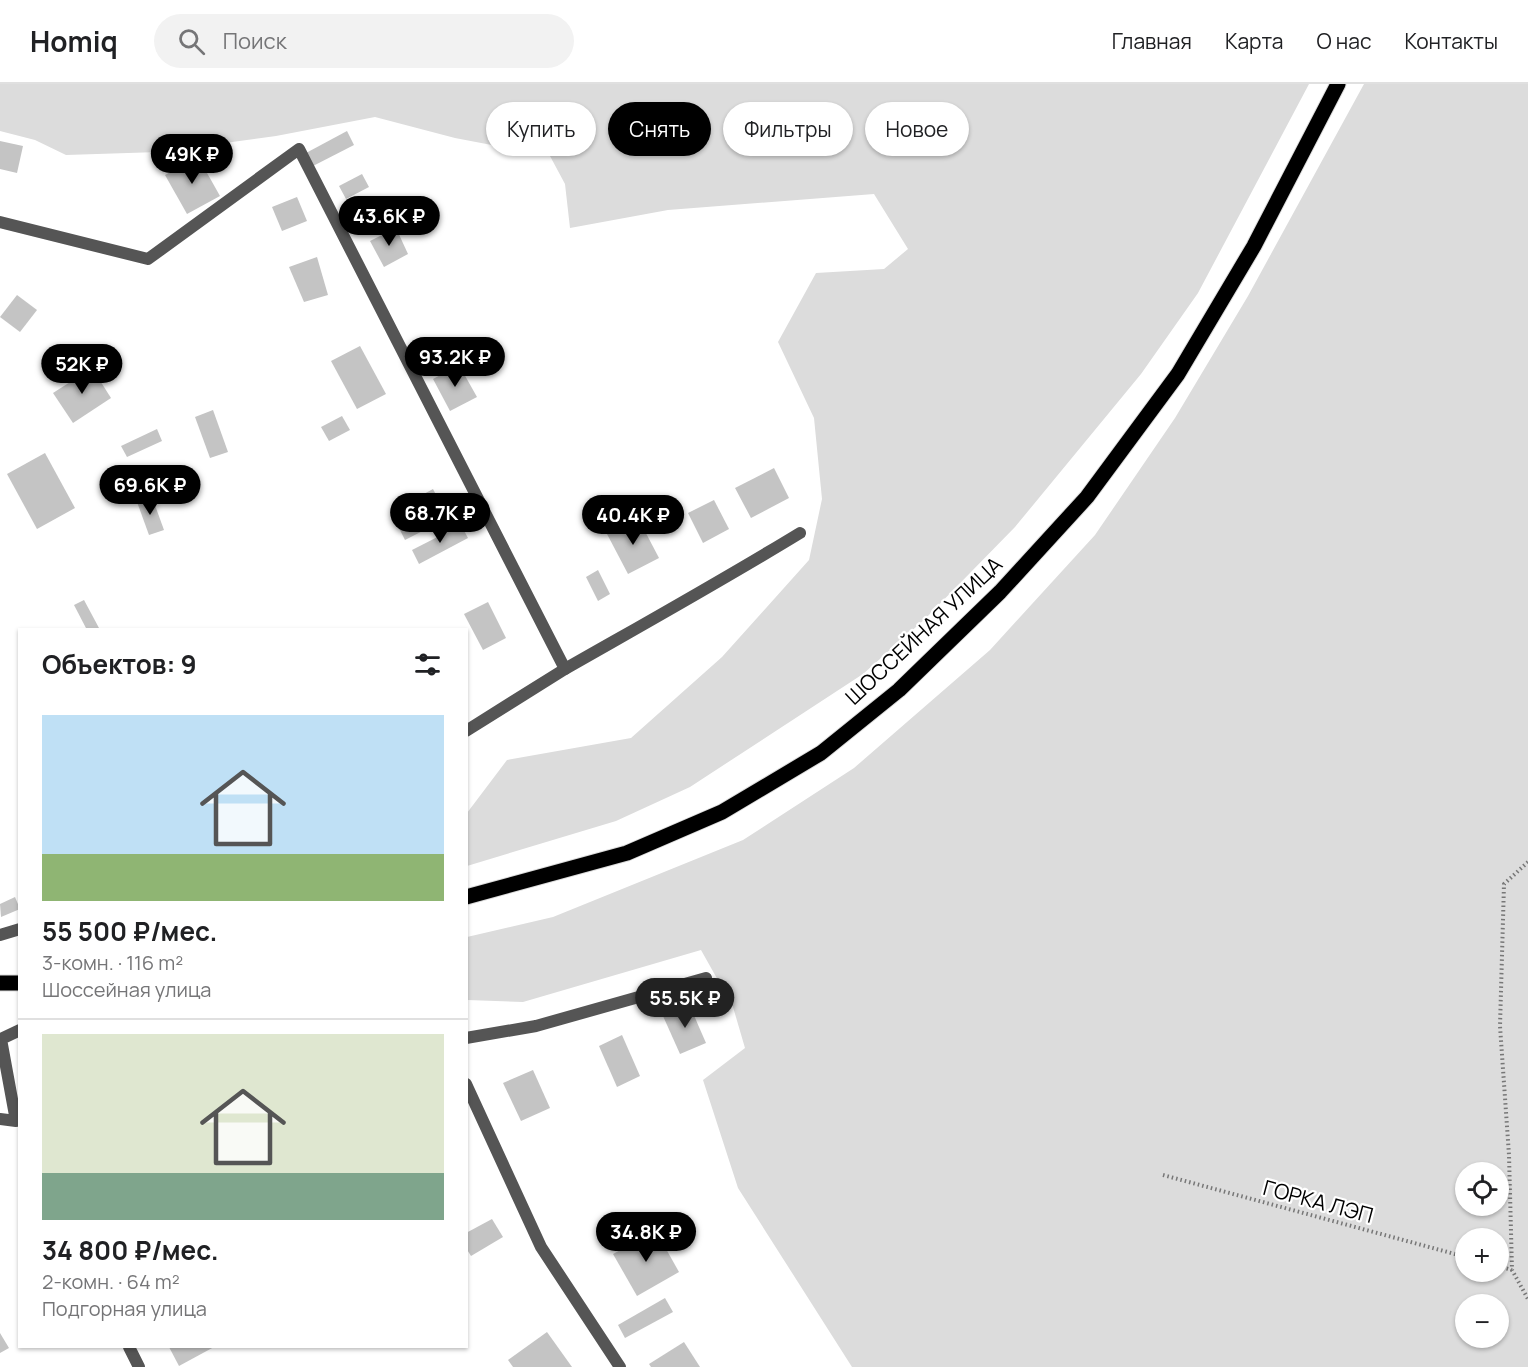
<!DOCTYPE html>
<html lang="ru">
<meta charset="utf-8">
<style>
body{margin:0;font-family:Manrope,sans-serif;background:#f2f2f2;color:#202124;height:100vh;display:flex;flex-direction:column;font-size:22px;white-space:nowrap}
*{box-sizing:border-box;margin:0}
p{font-size:20px;color:#757577}
.icon{flex:none;width:33px;height:33px;fill:none;stroke:currentColor;stroke-width:2;stroke-linecap:round;stroke-linejoin:round}
.map{position:relative;flex:1;overflow:hidden}
.drawer{position:absolute;left:18px;top:544px;width:450px;height:720px;display:flex;flex-direction:column;background:#fff;border-radius:0px;box-shadow:0 2px 4px #0004}
.drawer>*{flex:none}
.top-card{position:absolute;left:486px;top:18px;width:570px;height:54px;display:flex;gap:12px}
.controls{position:absolute;left:1455px;top:1078px;display:grid;gap:12px}
.controls a{display:grid;place-items:center;width:54px;height:54px;border-radius:50%;background:#fff;box-shadow:0 2px 4px #0004;font-size:30px}
.price{position:absolute;translate:-50% -51px;padding:0 14px;border-radius:21px;background:#000;color:#fff;font-size:20px;line-height:39px;filter:drop-shadow(0 2px 3px #0008)}
.price::after{content:'';position:absolute;left:50%;top:36px;width:18px;height:14px;margin-left:-9px;background:inherit;clip-path:polygon(0 0,100% 0,50% 100%)}
.price.selected{background:#222;color:#fff}
ul{padding:0;list-style:none}
li{display:grid;align-content:center;gap:12px;height:318px;padding:0 24px}
li+li{border-top:2px solid #e0e0e0}
li span{display:grid;place-items:center;height:186px;border-radius:0px;color:#555}
li>.icon{margin-inline-start:auto}
span .icon{width:108px;height:108px;fill:#fffc;stroke-width:1}
li b{font-size:26px}
h2{display:flex;justify-content:space-between;align-items:center;height:72px;padding:0 24px;font-size:26px}
.chip{padding:0 21px;border-radius:27px;background:#fff;box-shadow:0 2px 4px #0004;font-size:21px;line-height:54px}
.chip.selected{background:#000;color:#fff}
header{display:flex;align-items:center;gap:36px;box-sizing:border-box;height:84px;padding:0 30px;background:#fff;border-bottom:2px solid #e0e0e0}
header strong{font-size:28px}
nav{display:flex;gap:33px;margin-inline-start:auto;font-size:21px}
.search{width:420px;height:54px;background:#f2f2f2;display:flex;align-items:center;gap:15px;box-sizing:border-box;padding:0 21px;border-radius:33px;color:#757577;font-size:22px}
.map>svg:first-child{display:block}
.green{fill:#dcdcdc;fill-rule:evenodd}
.building{fill:#c4c4c4}
.lines{fill:none;stroke-linecap:round;stroke-linejoin:round}
.primary-casing{stroke:#dbdbdb;stroke-width:17}
.path{stroke:#777;stroke-width:4;stroke-dasharray:1.5 3;stroke-linecap:butt}
.service{stroke:#555;stroke-width:12}
.minor{stroke:#555;stroke-width:12}
.primary{stroke:#000;stroke-width:15}
.labels{text-anchor:middle;stroke-width:4.5;stroke-linejoin:round;paint-order:stroke}
.street-label{font-size:21px;fill:#000;stroke:#fff}
</style>
<header>
<strong>Homiq</strong>
<div class="search"><svg class="icon" aria-label="search" viewBox="0 0 24 24"><circle cx="10" cy="10" r="6"/><path d="M15 15l6 6"/></svg>Поиск</div>
<nav><a>Главная</a><a>Карта</a><a>О нас</a><a>Контакты</a></nav>
</header>
<div class="map">
<svg width="1528" height="1283" viewBox="0 0 1528 1283">
<rect width="100%" height="100%" fill="#fff"/>
<g class="green">
<path d="M0 0H1309L1198 209 1141 290 1015 443 925 535 863 590 690 703 616 737 467 782V729L507 676 631 654 722 573 809 476 822 415 814 334 778 258 816 189 884 185 908 165 874 110 668 126 570 144 565 100 550 72 455 54 375 33 276 52 159 68 66 71 35 56 0 47Z"/>
<path d="M1364 0H1528V1283H852L738 1104 703 996 745 964 733 923 701 866 523 918 467 916V853L553 833 743 756 854 684 990 566 1095 451 1175 334 1248 212ZM1466 1089H1498V1122H1466ZM1466 1155H1498V1188H1466ZM1466 1221H1498V1254H1466Z"/>
</g>
<g class="building">
<path d="M347 47 354 61 313 82 306 69Z"/>
<path d="M0 57 23 62 17 89 0 85Z"/>
<path d="M198 73 220 112 187 130 165 91Z"/>
<path d="M362 90 369 103 346 115 339 102Z"/>
<path d="M297 113 307 137 282 147 272 123Z"/>
<path d="M396 144 408 170 384 183 370 157Z"/>
<path d="M317 173 328 211 304 218 289 183Z"/>
<path d="M17 211 37 226 20 248 0 233Z"/>
<path d="M360 262 386 310 357 325 331 277Z"/>
<path d="M459 281 477 313 450 327 433 295Z"/>
<path d="M92 284 111 314 73 339 53 309Z"/>
<path d="M213 326 228 368 210 374 195 333Z"/>
<path d="M342 332 350 346 329 357 321 343Z"/>
<path d="M157 345 162 357 127 373 121 362Z"/>
<path d="M45 369 75 424 37 445 7 390Z"/>
<path d="M774 384 789 414 751 434 735 404Z"/>
<path d="M433 405 448 434 405 456 391 428Z"/>
<path d="M152 413 164 446 149 451 137 418Z"/>
<path d="M714 416 729 445 703 459 688 429Z"/>
<path d="M638 434 659 474 628 490 607 450Z"/>
<path d="M461 441 468 454 419 480 412 466Z"/>
<path d="M598 486 610 510 598 517 586 493Z"/>
<path d="M84 516 99 544 96 546H87L74 521Z"/>
<path d="M488 518 506 554 483 566 464 530Z"/>
<path d="M15 813 20 825 1 833 0 820Z"/>
<path d="M689 920 706 959 680 970 663 932Z"/>
<path d="M622 951 640 992 617 1003 599 962Z"/>
<path d="M533 986 550 1024 521 1037 503 999Z"/>
<path d="M492 1135 503 1153 471 1172 466 1164V1149Z"/>
<path d="M656 1147 679 1188 637 1212 613 1170Z"/>
<path d="M665 1214 673 1228 625 1254 618 1241Z"/>
<path d="M547 1248 572 1283H513L508 1276Z"/>
<path d="M0 1249 9 1264 0 1269Z"/>
<path d="M684 1258 700 1283H651L649 1280Z"/>
<path d="M169 1263H214L179 1282Z"/>
</g>
<g class="lines">
<defs>
<g id="primary">
<path d="M466 813 627 769 722 728 821 669 899 606 1000 508 1087 413 1178 290 1254 162 1338 0"/>
<path d="M0 899H20"/>
</g>
</defs>
<use href="#primary" class="primary-casing"/>
<g class="path">
<path d="M1528 778 1504 800 1500 942 1509 1071 1512 1186 1528 1215"/>
<path d="M1163 1091 1466 1173"/>
<path d="M1498 1182 1512 1186"/>
</g>
<g class="service">
<path d="M565 585C644 540 723 496 800 449"/>
<path d="M466 954 536 942 706 894"/>
</g>
<g class="minor">
<path d="M0 138 148 175 299 65 565 585 466 647"/>
<path d="M0 851 20 845"/>
<path d="M466 1000 541 1163 620 1283"/>
<path d="M0 1035 16 1037 1 955 20 946"/>
<path d="M129 1263 139 1283"/>
</g>
<use href="#primary" class="primary"/>
</g>
<g class="labels">
<g class="street-label">
<text transform="translate(924 547) rotate(-43)" y="7">ШОССЕЙНАЯ УЛИЦА</text>
<text transform="translate(1318 1118) rotate(15)" y="7">ГОРКА ЛЭП</text>
</g>
</g>
</svg>
<div class="controls">
<a><svg class="icon" aria-label="locate" viewBox="0 0 24 24"><circle cx="12" cy="12" r="6"/><path d="M12 2v4M12 18v4M2 12h4M18 12h4"/></svg></a>
<a>+</a>
<a>−</a>
</div>
<b class="price" style="left:192px;top:101px">49K ₽</b>
<b class="price" style="left:389px;top:163px">43.6K ₽</b>
<b class="price" style="left:455px;top:304px">93.2K ₽</b>
<b class="price" style="left:82px;top:311px">52K ₽</b>
<b class="price" style="left:150px;top:432px">69.6K ₽</b>
<b class="price" style="left:440px;top:460px">68.7K ₽</b>
<b class="price" style="left:633px;top:462px">40.4K ₽</b>
<b class="price selected" style="left:685px;top:945px">55.5K ₽</b>
<b class="price" style="left:646px;top:1179px">34.8K ₽</b>
<div class="top-card">
<a class="chip">Купить</a>
<a class="chip selected">Снять</a>
<a class="chip">Фильтры</a>
<a class="chip">Новое</a>
</div>
<section class="drawer">
<h2>Объектов: 9<svg class="icon" aria-label="filters" viewBox="0 0 24 24"><path d="M4 7h16M4 17h16"/><circle cx="9" cy="7" r="2"/><circle cx="15" cy="17" r="2"/></svg></h2>
<ul>
<li><span style="background:linear-gradient(#bfe0f5 75%,#8fb573 0)"><svg class="icon" aria-label="home" viewBox="0 0 24 24"><path d="M3 11l9-7 9 7M6 9v11h12V9"/></svg></span><div><b>55 500 ₽/мес.</b><p>3-комн. · 116 m²</p><p>Шоссейная улица</p></div></li>
<li><span style="background:linear-gradient(#dfe7d0 75%,#7fa58c 0)"><svg class="icon" aria-label="home" viewBox="0 0 24 24"><path d="M3 11l9-7 9 7M6 9v11h12V9"/></svg></span><div><b>34 800 ₽/мес.</b><p>2-комн. · 64 m²</p><p>Подгорная улица</p></div></li>
</ul>
</section>
</div>
